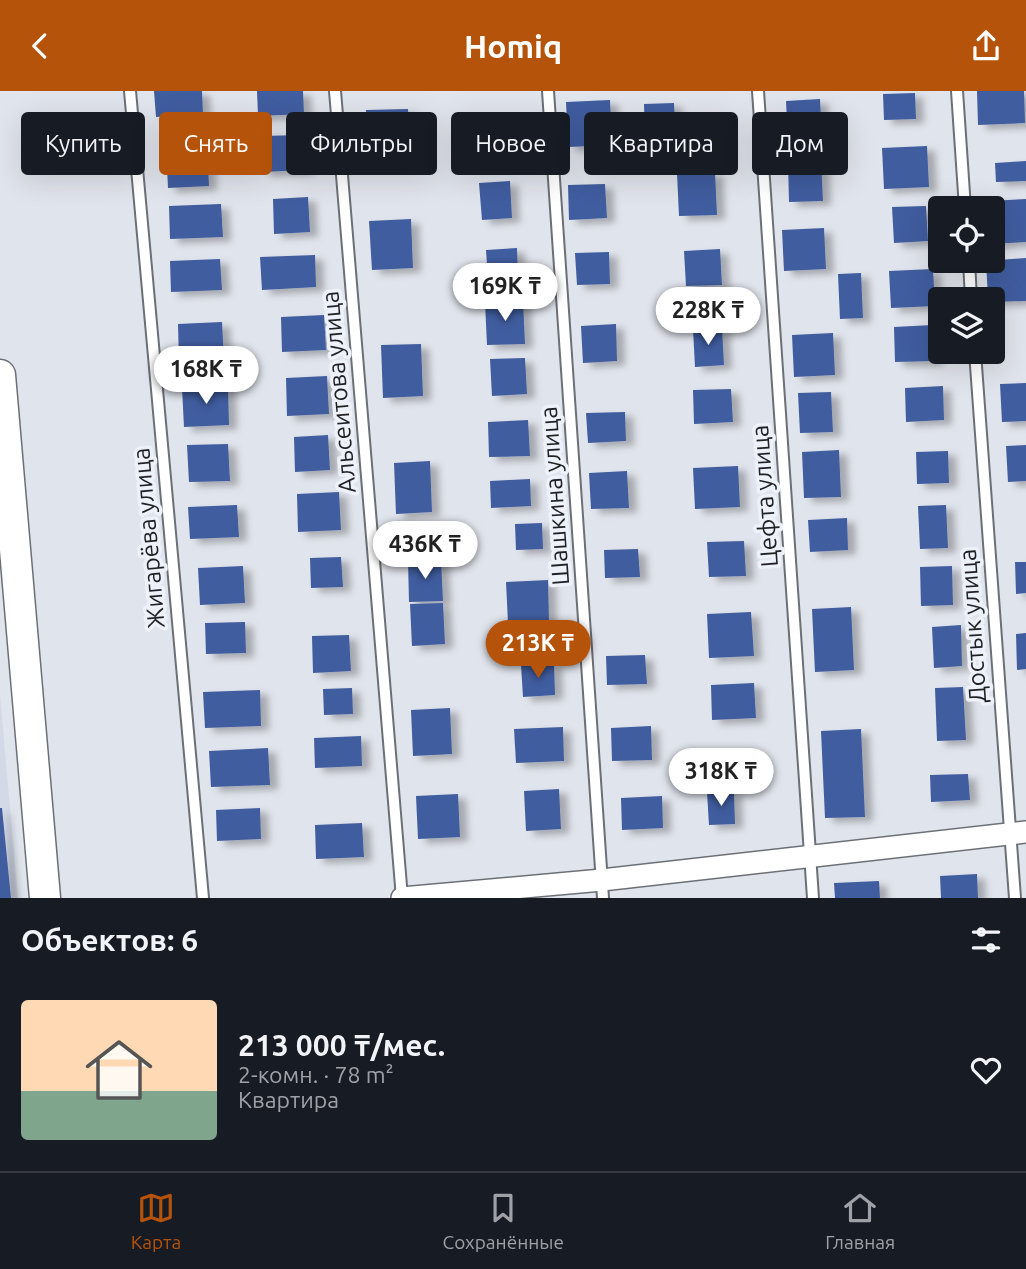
<!DOCTYPE html>
<html lang="ru">
<meta charset="utf-8">
<style>
body{margin:0;font-family:Ubuntu,sans-serif;background:#242831;color:#f1f3f6;height:100vh;display:flex;flex-direction:column;font-size:26px;white-space:nowrap}
*{box-sizing:border-box;margin:0}
p{font-size:23px;color:#9ea1a6}
.icon{flex:none;width:38px;height:38px;fill:none;stroke:currentColor;stroke-width:2;stroke-linecap:round;stroke-linejoin:round}
.map{position:relative;height:807px;overflow:hidden}
.drawer{display:flex;flex-direction:column;background:#171b24;flex:1}
.drawer>*{flex:none}
.banner{position:absolute;left:21px;top:21px;width:985px;height:63px;display:flex;gap:14px}
.buttons{position:absolute;left:928px;top:105px;display:grid;gap:14px}
.buttons a{display:grid;place-items:center;width:77px;height:77px;border-radius:7px;background:#171b24;box-shadow:0 7px 28px #0002;font-size:35px}
.price{position:absolute;translate:-50% -60px;padding:0 16px;border-radius:24px;background:#fff;color:#222;font-size:23px;line-height:46px;filter:drop-shadow(0 2px 4px #0008)}
.price::after{content:'';position:absolute;left:50%;top:42px;width:21px;height:16px;margin-left:-10px;background:inherit;clip-path:polygon(0 0,100% 0,50% 100%)}
.price.on{background:#b45309;color:#fff}
ul{padding:0;list-style:none}
li{display:flex;align-items:center;gap:21px;height:175px;padding:0 21px}
li+li{border-top:2px solid #363941}
li span{display:grid;place-items:center;flex:none;width:196px;height:140px;border-radius:7px;color:#555}
li>.icon{margin-inline-start:auto}
span .icon{width:84px;height:84px;fill:#fffc;stroke-width:1}
li b{font-size:30px}
h2{display:flex;justify-content:space-between;align-items:center;height:84px;padding:0 21px;font-size:30px}
.chip{padding:0 24px;border-radius:7px;background:#171b24;box-shadow:0 7px 28px #0002;font-size:24px;line-height:63px}
.chip.on{background:#b45309;color:#fff}
header{display:flex;justify-content:space-between;align-items:center;height:91px;padding:0 21px;background:#b45309;color:#fff;font-size:32px;font-weight:700}
.tabs{display:flex;justify-content:space-around;align-items:center;height:98px;border-top:2px solid #363941;background:#171b24;font-size:19px;color:#9ea1a6}
.tabs a{display:grid;justify-items:center;gap:4px}
.tabs .on{color:#b45309}
.map>svg:first-child{display:block}
.built{fill:#d2d9e7}
.building{fill:#415d9f;filter:url(#shadow)}
.lines{fill:none;stroke-linecap:round;stroke-linejoin:round}
.lane-casing{stroke:#6c7076;stroke-width:14}
.street-casing{stroke:#6c7076;stroke-width:24}
.secondary-casing{stroke:#6c7076;stroke-width:33}
.lane{stroke:#fff;stroke-width:10}
.street{stroke:#fff;stroke-width:21}
.secondary{stroke:#fff;stroke-width:30}
.labels{text-anchor:middle;stroke-width:7;stroke-linejoin:round;paint-order:stroke}
.street-label{font-size:24px;fill:#1f2123;stroke:#edf1f9}
</style>
<header><svg class="icon" aria-label="back" viewBox="0 0 24 24"><path d="M15 5l-7 7 7 7"/></svg>Homiq<svg class="icon" aria-label="share" viewBox="0 0 24 24"><path d="M12 15V3M7 8l5-5 5 5M5 13v7h14v-7"/></svg></header>
<div class="map">
<svg width="1026" height="807" viewBox="0 0 1026 807">
<defs>
<filter id="shadow"><feDropShadow dx="8" dy="4.5" stdDeviation="3.5" flood-color="#0004"/></filter>
</defs>
<rect width="100%" height="100%" fill="#e0e4ec"/>
<path class="built" d="M0 604 18 807H0Z"/>
<g class="building">
<path d="M154 0H202L203 23 156 26Z"/>
<path d="M257 0H303L304 23 258 25Z"/>
<path d="M977 0H1024L1025 32 978 34Z"/>
<path d="M915 2 916 28 884 29 883 3Z"/>
<path d="M820 8 822 49 788 51 786 10Z"/>
<path d="M610 9 612 54 568 56 566 11Z"/>
<path d="M674 12 676 52 645 53 644 13Z"/>
<path d="M408 18 411 68 368 70 366 19Z"/>
<path d="M505 40 506 73 472 74 471 42Z"/>
<path d="M304 44 306 79 262 81 260 45Z"/>
<path d="M207 52 209 95 168 97 166 55Z"/>
<path d="M927 55 929 96 884 98 882 57Z"/>
<path d="M821 68 823 110 789 111 788 70Z"/>
<path d="M1026 70V90L996 91 995 72Z"/>
<path d="M715 81 717 124 679 125 677 82Z"/>
<path d="M510 90 512 127 482 129 479 92Z"/>
<path d="M605 93 607 127 569 129 568 94Z"/>
<path d="M308 106 310 141 274 143 273 108Z"/>
<path d="M1026 108V151L992 153V117H989V110Z"/>
<path d="M221 113 223 146 170 148 169 115Z"/>
<path d="M926 115 928 150 894 152 892 116Z"/>
<path d="M411 128 413 177 372 179 369 130Z"/>
<path d="M824 137 826 178 784 180 782 139Z"/>
<path d="M517 157 518 186 488 188 486 159Z"/>
<path d="M720 158 722 194 686 195 684 160Z"/>
<path d="M609 161 610 193 577 194 575 162Z"/>
<path d="M315 164 316 196 262 199 260 166Z"/>
<path d="M1026 167V210L992 211V208H988L986 170Z"/>
<path d="M220 168 222 199 171 201 170 170Z"/>
<path d="M933 178 935 215 891 217 889 180Z"/>
<path d="M861 182 863 227 840 228 838 183Z"/>
<path d="M523 209 525 253 487 254 485 211Z"/>
<path d="M324 224 326 259 282 261 281 226Z"/>
<path d="M222 231 224 269 179 271 178 233Z"/>
<path d="M616 233 617 270 583 272 581 235Z"/>
<path d="M933 234 935 270 895 271 894 236Z"/>
<path d="M722 236 724 274 695 276 693 238Z"/>
<path d="M833 242 835 284 794 286 792 244Z"/>
<path d="M421 253 423 305 383 307 381 254Z"/>
<path d="M525 267 527 303 492 305 490 268Z"/>
<path d="M327 285 329 323 287 325 286 287Z"/>
<path d="M1026 292V330L1002 331 1000 293Z"/>
<path d="M228 295 229 334 184 336 182 297Z"/>
<path d="M943 295 944 329 906 331 905 297Z"/>
<path d="M731 298 733 331 694 333 693 299Z"/>
<path d="M831 301 833 341 800 342 798 302Z"/>
<path d="M625 321 626 350 588 352 586 322Z"/>
<path d="M528 329 530 365 489 366 488 331Z"/>
<path d="M328 344 330 379 295 381 294 346Z"/>
<path d="M228 353 230 390 189 391 187 354Z"/>
<path d="M1026 354V390L1008 391 1006 355Z"/>
<path d="M839 359 841 406 804 407 802 361Z"/>
<path d="M948 360 949 392 917 393 916 361Z"/>
<path d="M430 370 432 421 396 423 394 372Z"/>
<path d="M738 375 740 416 695 418 693 377Z"/>
<path d="M627 380 629 417 591 418 589 382Z"/>
<path d="M530 388 531 415 491 417 490 390Z"/>
<path d="M339 401 341 439 298 441 297 403Z"/>
<path d="M237 414 239 446 190 448 188 416Z"/>
<path d="M946 414 948 457 920 458 918 415Z"/>
<path d="M847 427 848 459 810 461 808 429Z"/>
<path d="M542 432 543 458 516 459 515 433Z"/>
<path d="M744 450 746 485 709 486 707 451Z"/>
<path d="M638 458 640 486 605 487 604 459Z"/>
<path d="M341 466 343 496 311 497 310 467Z"/>
<path d="M441 468 443 510 409 511 408 469Z"/>
<path d="M1015 471H1026V502L1016 503Z"/>
<path d="M243 475 245 512 200 514 198 477Z"/>
<path d="M952 475 953 514 921 515 920 476Z"/>
<path d="M548 489 549 530 508 532 506 491Z"/>
<path d="M443 512 445 553 412 555 410 513Z"/>
<path d="M851 516 854 579 815 581 812 518Z"/>
<path d="M751 521 754 565 709 567 707 523Z"/>
<path d="M245 531 246 562 206 563 205 532Z"/>
<path d="M961 534 962 575 934 577 932 536Z"/>
<path d="M1026 542V578L1017 579 1016 543Z"/>
<path d="M349 544 351 580 313 582 312 545Z"/>
<path d="M645 564 647 593 607 594 606 565Z"/>
<path d="M554 572 555 604 523 606 521 574Z"/>
<path d="M754 592 756 627 712 629 711 594Z"/>
<path d="M963 596 966 649 937 650 935 597Z"/>
<path d="M352 597 353 623 324 624 323 598Z"/>
<path d="M260 599 261 635 205 637 203 601Z"/>
<path d="M450 617 452 663 413 665 411 619Z"/>
<path d="M651 635 652 669 612 670 611 637Z"/>
<path d="M563 636 564 670 516 672 514 638Z"/>
<path d="M861 638 865 726 825 727 821 640Z"/>
<path d="M361 645 362 675 315 677 314 647Z"/>
<path d="M268 657 270 694 211 696 209 660Z"/>
<path d="M968 683 970 709 931 711 930 684Z"/>
<path d="M559 698 561 738 526 740 524 700Z"/>
<path d="M734 700 735 733 709 734 707 701Z"/>
<path d="M458 703 460 746 418 748 416 705Z"/>
<path d="M662 705 663 737 622 739 621 707Z"/>
<path d="M0 717H2L11 807H0Z"/>
<path d="M260 717 261 748 217 750 216 719Z"/>
<path d="M362 732 364 766 316 768 315 734Z"/>
<path d="M977 783 978 807H941L940 785Z"/>
<path d="M879 790 880 807H835L834 792Z"/>
</g>
<g class="lines">
<defs>
<g id="lane">
<path d="M130 0 203 807"/>
<path d="M335 0 402 807"/>
<path d="M548 0 603 807"/>
<path d="M758 0 813 807"/>
<path d="M957 0 965 117"/>
<path d="M969 170 971 208"/>
<path d="M975 261 1015 807"/>
</g>
<path id="street" d="M402 807 602 789 1026 741"/>
<path id="secondary" d="M0 284 45 807"/>
</defs>
<use href="#lane" class="lane-casing"/>
<use href="#street" class="street-casing"/>
<use href="#secondary" class="secondary-casing"/>
<use href="#lane" class="lane"/>
<use href="#street" class="street"/>
<use href="#secondary" class="secondary"/>
</g>
<g class="labels">
<g class="street-label">
<text transform="translate(339 301) rotate(-95)" y="8">Альсеитова улица</text>
<text transform="translate(555 405) rotate(-94)" y="8">Шашкина улица</text>
<text transform="translate(765 405) rotate(-94)" y="8">Цефта улица</text>
<text transform="translate(149 447) rotate(-95)" y="8">Жигарёва улица</text>
<text transform="translate(973 535) rotate(-94)" y="8">Достык улица</text>
</g>
</g>
</svg>
<div class="buttons">
<a><svg class="icon" aria-label="locate" viewBox="0 0 24 24"><circle cx="12" cy="12" r="6"/><path d="M12 2v4M12 18v4M2 12h4M18 12h4"/></svg></a>
<a><svg class="icon" aria-label="layers" viewBox="0 0 24 24"><path d="M12 4l9 5-9 5-9-5zM3 14l9 5 9-5"/></svg></a>
</div>
<b class="price" style="left:505px;top:232px">169K ₸</b>
<b class="price" style="left:708px;top:256px">228K ₸</b>
<b class="price" style="left:206px;top:315px">168K ₸</b>
<b class="price" style="left:425px;top:490px">436K ₸</b>
<b class="price on" style="left:538px;top:589px">213K ₸</b>
<b class="price" style="left:721px;top:717px">318K ₸</b>
<div class="banner">
<a class="chip">Купить</a>
<a class="chip on">Снять</a>
<a class="chip">Фильтры</a>
<a class="chip">Новое</a>
<a class="chip">Квартира</a>
<a class="chip">Дом</a>
</div>
</div>
<section class="drawer">
<h2>Объектов: 6<svg class="icon" aria-label="filters" viewBox="0 0 24 24"><path d="M4 7h16M4 17h16"/><circle cx="9" cy="7" r="2"/><circle cx="15" cy="17" r="2"/></svg></h2>
<ul>
<li><span style="background:linear-gradient(#ffd9b3 65%,#7fa58c 0)"><svg class="icon" aria-label="home" viewBox="0 0 24 24"><path d="M3 11l9-7 9 7M6 9v11h12V9"/></svg></span><div><b>213 000 ₸/мес.</b><p>2-комн. · 78 m²</p><p>Квартира</p></div><svg class="icon" aria-label="heart" viewBox="0 0 24 24"><path d="M12 20l-8-8c-3-5 5-10 8-4 3-6 11-1 8 4z"/></svg></li>
</ul>
</section>
<nav class="tabs">
<a class="on"><svg class="icon" aria-label="map" viewBox="0 0 24 24"><path d="M3 6l6-2 6 2 6-2v14l-6 2-6-2-6 2zM9 4v14M15 6v14"/></svg>Карта</a>
<a><svg class="icon" aria-label="saved" viewBox="0 0 24 24"><path d="M7 4h10v16l-5-4-5 4z"/></svg>Сохранённые</a>
<a><svg class="icon" aria-label="home" viewBox="0 0 24 24"><path d="M3 11l9-7 9 7M6 9v11h12V9"/></svg>Главная</a>
</nav>
